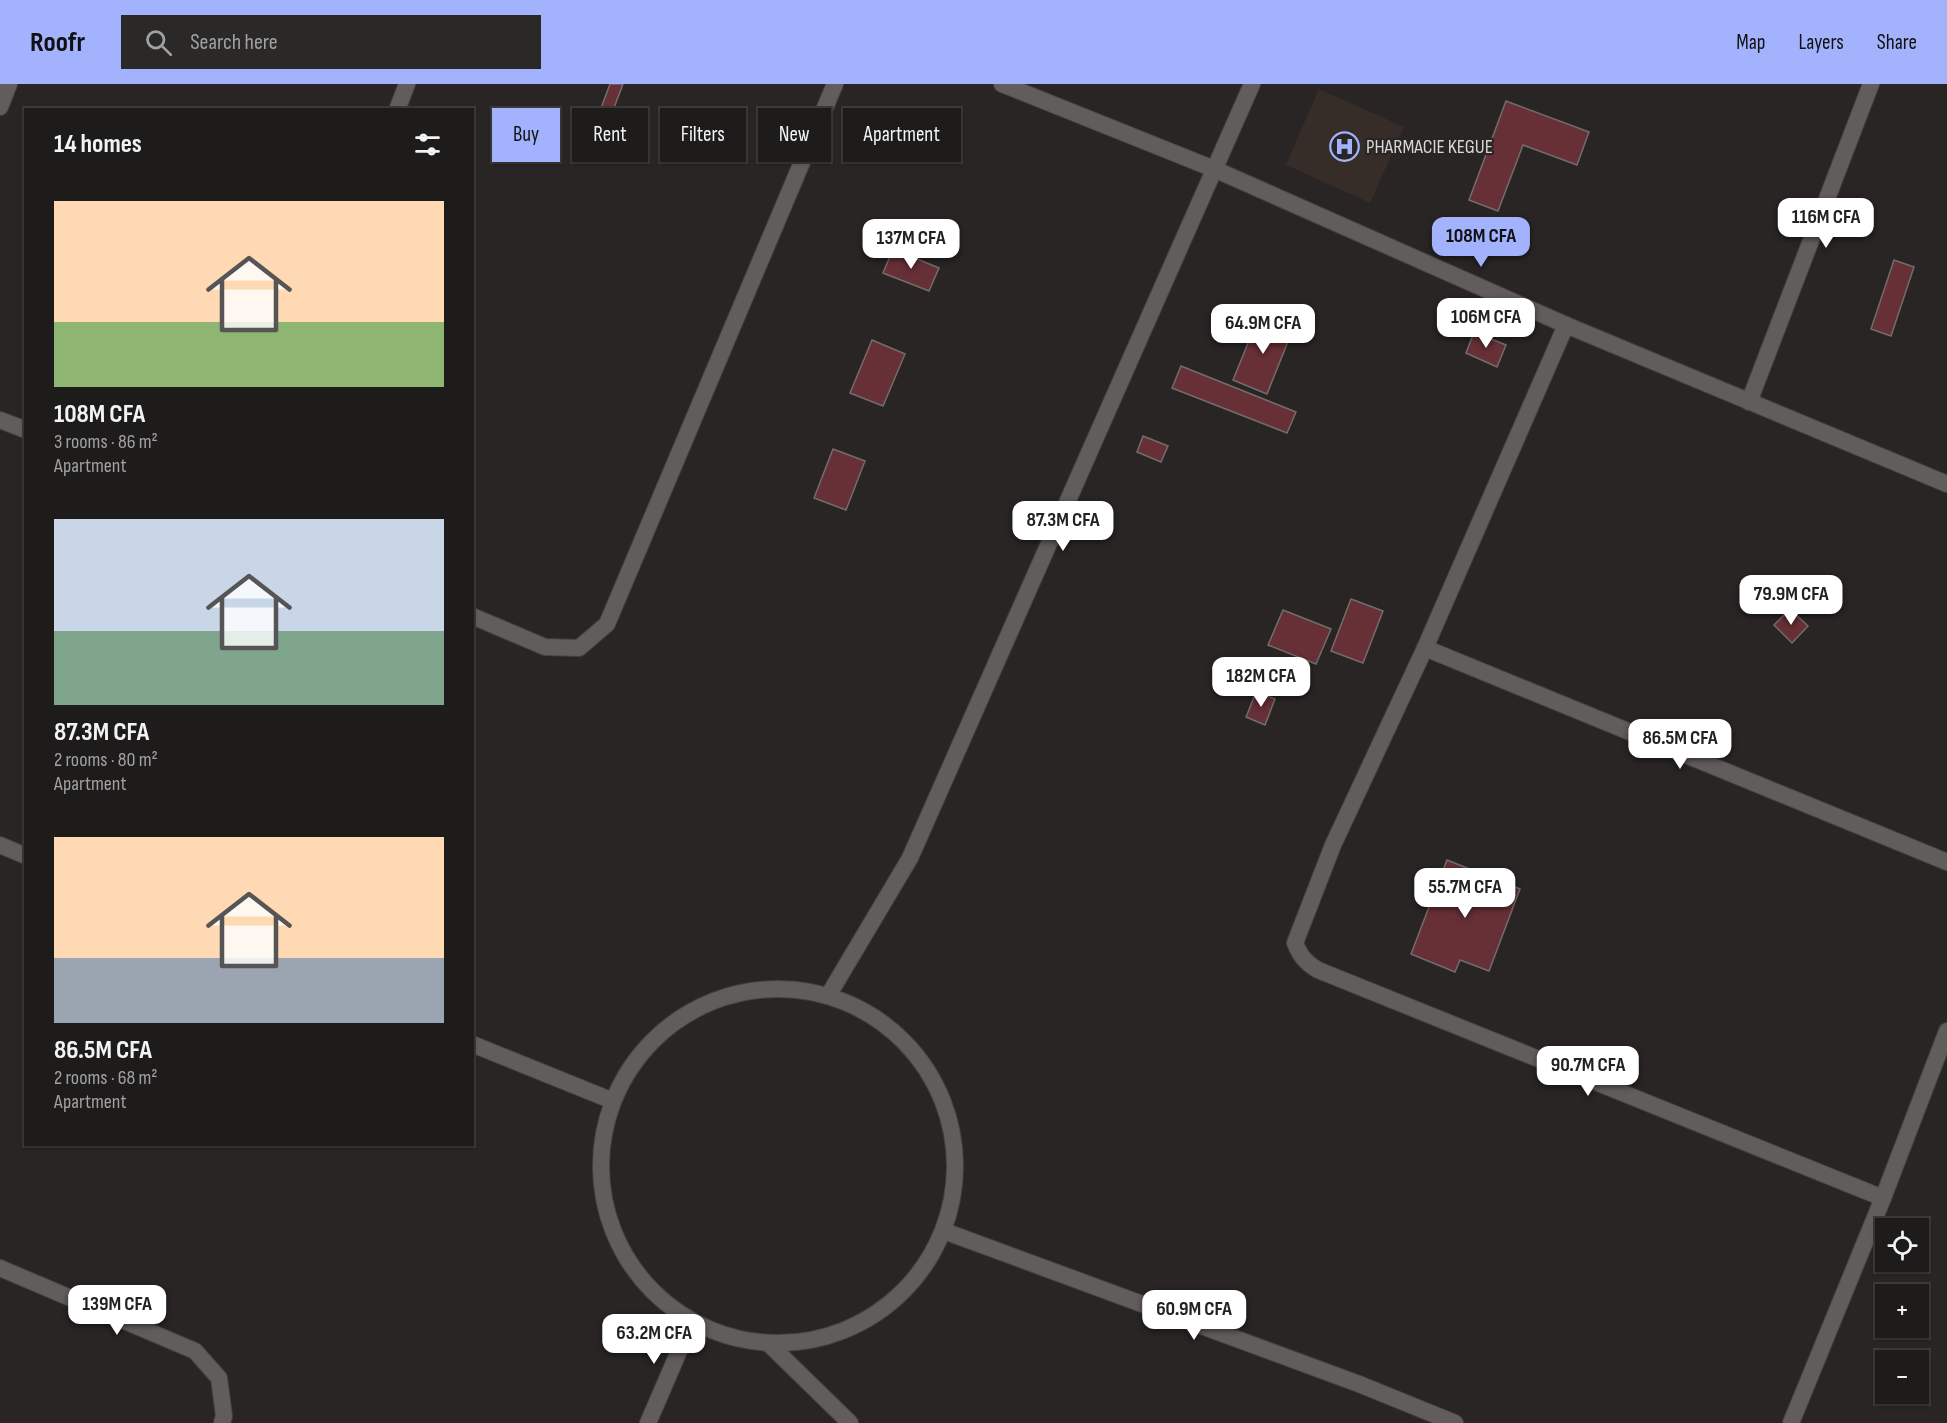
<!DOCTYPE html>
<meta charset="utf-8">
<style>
body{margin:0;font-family:"Sofia Sans Condensed",sans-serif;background:#2b2928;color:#f1f3f6;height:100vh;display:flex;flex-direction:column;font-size:22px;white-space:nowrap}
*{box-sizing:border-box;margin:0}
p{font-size:20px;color:#a1a1a3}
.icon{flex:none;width:33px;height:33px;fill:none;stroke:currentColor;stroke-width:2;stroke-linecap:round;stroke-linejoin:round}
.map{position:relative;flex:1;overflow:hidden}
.details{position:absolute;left:24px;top:24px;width:450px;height:1038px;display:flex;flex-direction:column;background:#1e1c1b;border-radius:0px;box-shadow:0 2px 4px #0004,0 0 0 2px #3c3a3a}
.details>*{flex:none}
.guide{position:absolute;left:492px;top:24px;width:570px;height:54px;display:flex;gap:12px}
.fabs{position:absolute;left:1875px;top:1134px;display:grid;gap:12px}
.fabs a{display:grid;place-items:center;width:54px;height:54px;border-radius:0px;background:#1e1c1b;box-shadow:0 2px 4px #0004,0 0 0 2px #3c3a3a;font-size:30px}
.price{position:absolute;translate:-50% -51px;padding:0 14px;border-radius:12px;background:#fff;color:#222;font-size:20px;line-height:39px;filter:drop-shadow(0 2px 3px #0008)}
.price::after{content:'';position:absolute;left:50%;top:36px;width:18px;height:14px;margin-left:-9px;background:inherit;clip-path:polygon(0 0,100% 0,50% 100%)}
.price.on{background:#a3b2fd;color:#111}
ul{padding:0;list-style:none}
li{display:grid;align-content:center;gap:12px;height:318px;padding:0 30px}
li span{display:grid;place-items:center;height:186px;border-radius:0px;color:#555}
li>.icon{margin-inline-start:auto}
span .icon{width:108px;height:108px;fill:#fffc;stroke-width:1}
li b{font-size:26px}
h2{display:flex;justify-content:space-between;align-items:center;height:72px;padding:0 30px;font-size:26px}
.pill{padding:0 21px;border-radius:0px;background:#1e1c1b;box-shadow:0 2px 4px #0004,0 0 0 2px #3c3a3a;font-size:21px;line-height:54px}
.pill.on{background:#a3b2fd;color:#111}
header{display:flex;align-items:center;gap:36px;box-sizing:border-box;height:84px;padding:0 30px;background:#a3b2fd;color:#111}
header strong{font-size:28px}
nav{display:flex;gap:33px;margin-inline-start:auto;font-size:21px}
.search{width:420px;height:54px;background:#2b2928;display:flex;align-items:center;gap:15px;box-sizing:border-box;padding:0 21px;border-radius:0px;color:#a1a1a3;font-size:22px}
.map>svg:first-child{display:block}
.built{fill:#362d29}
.building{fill:#673036;stroke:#716d6d;stroke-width:1.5}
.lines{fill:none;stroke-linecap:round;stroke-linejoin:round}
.minor-casing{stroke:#454241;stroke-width:18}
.minor{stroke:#615d5c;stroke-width:16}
.labels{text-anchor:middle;stroke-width:4.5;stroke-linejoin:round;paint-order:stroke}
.poi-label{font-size:20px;fill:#d9d7d6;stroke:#282524;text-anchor:start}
</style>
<header>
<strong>Roofr</strong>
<div class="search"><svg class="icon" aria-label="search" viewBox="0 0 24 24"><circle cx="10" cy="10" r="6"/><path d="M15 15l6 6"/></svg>Search here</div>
<nav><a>Map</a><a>Layers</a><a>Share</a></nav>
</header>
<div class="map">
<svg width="1947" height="1339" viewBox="0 0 1947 1339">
<rect width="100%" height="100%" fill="#282524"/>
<path class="built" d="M1319 5 1404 43 1370 119 1286 81Z"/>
<g class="building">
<path d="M610 0H623L606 45 595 40Z"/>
<path d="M1506 17 1589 48 1577 81 1523 61 1498 127 1469 116Z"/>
<path d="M893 165 939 184 929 207 883 189Z"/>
<path d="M1894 176 1914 183 1891 252 1871 245Z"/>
<path d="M1259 232 1293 245 1267 310 1233 296Z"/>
<path d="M1474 248 1506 261 1497 283 1466 269Z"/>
<path d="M872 256 905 270 883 322 850 309Z"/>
<path d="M1181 282 1296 328 1287 349 1172 304Z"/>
<path d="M1143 352 1168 362 1161 378 1137 368Z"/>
<path d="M833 365 865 377 846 426 814 414Z"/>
<path d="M1351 515 1383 527 1363 579 1331 567Z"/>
<path d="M1790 525 1808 542 1792 559 1774 541Z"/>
<path d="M1283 526 1331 545 1316 580 1268 561Z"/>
<path d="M1256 608 1275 615 1265 641 1246 633Z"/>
<path d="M1447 776 1520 805 1489 887 1460 876 1455 888 1411 870Z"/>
</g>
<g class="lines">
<defs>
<g id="minor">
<path d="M1002 0 1214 85 1566 241 1947 400"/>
<path d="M0 23 9 0"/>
<path d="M397 26 407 0"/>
<path d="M1566 241 1425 564 1333 761 1295 859C1300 872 1306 879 1318 886L1883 1114"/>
<path d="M1749 318 1871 0"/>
<path d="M0 336 26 346"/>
<path d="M472 532 545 563 579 564 607 540 835 0"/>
<path d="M1425 564 1947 778"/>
<path d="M0 761 26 772"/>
<circle cx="778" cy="1082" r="177"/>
<path d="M828 912 910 774 1252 0"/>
<path d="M472 960 613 1017"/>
<path d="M944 1147 1359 1300 1455 1339"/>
<path d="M0 1184 195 1267 219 1294 224 1332 222 1339"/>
<path d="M768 1259 850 1339"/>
<path d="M648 1339 692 1237"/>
<path d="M1791 1339 1883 1114 1947 947"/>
</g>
</defs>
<use href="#minor" class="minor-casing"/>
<use href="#minor" class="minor"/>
</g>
<defs>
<symbol id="hospital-ring" viewBox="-11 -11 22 22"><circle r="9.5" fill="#282524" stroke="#a3b2fd" stroke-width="1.5"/><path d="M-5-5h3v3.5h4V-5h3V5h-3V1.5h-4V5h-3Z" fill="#a3b2fd"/></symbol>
</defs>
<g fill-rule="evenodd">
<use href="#hospital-ring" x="1328" y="46" width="33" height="33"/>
</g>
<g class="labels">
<g class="poi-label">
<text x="1366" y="69">PHARMACIE KEGUE</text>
</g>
</g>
</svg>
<div class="fabs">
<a><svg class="icon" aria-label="locate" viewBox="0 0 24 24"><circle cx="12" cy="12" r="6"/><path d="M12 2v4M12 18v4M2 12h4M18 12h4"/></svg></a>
<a>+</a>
<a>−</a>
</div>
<b class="price" style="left:1826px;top:165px">116M CFA</b>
<b class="price on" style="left:1481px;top:184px">108M CFA</b>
<b class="price" style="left:911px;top:186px">137M CFA</b>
<b class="price" style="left:1486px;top:265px">106M CFA</b>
<b class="price" style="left:1263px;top:271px">64.9M CFA</b>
<b class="price" style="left:1063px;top:468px">87.3M CFA</b>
<b class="price" style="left:1791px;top:542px">79.9M CFA</b>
<b class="price" style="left:1261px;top:624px">182M CFA</b>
<b class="price" style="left:1680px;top:686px">86.5M CFA</b>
<b class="price" style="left:1465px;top:835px">55.7M CFA</b>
<b class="price" style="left:1588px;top:1013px">90.7M CFA</b>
<b class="price" style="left:117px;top:1252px">139M CFA</b>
<b class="price" style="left:1194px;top:1257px">60.9M CFA</b>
<b class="price" style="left:654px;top:1281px">63.2M CFA</b>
<div class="guide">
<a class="pill on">Buy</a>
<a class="pill">Rent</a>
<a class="pill">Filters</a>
<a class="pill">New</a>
<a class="pill">Apartment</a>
</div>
<section class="details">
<h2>14 homes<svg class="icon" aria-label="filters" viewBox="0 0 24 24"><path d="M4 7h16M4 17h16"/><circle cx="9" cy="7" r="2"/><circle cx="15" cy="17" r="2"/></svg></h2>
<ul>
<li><span style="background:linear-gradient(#ffd9b3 65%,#8fb573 0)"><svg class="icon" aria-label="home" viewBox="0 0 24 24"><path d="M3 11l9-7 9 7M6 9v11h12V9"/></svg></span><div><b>108M CFA</b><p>3 rooms · 86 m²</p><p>Apartment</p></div></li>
<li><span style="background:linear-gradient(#c9d6e8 60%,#7fa58c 0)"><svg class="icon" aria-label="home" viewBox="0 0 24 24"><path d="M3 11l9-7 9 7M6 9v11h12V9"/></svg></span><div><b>87.3M CFA</b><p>2 rooms · 80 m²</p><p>Apartment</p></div></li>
<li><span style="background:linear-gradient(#ffd9b3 65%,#9aa5b1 0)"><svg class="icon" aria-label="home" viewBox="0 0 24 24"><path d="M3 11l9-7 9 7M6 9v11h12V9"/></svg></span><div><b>86.5M CFA</b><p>2 rooms · 68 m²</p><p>Apartment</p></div></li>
</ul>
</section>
</div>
